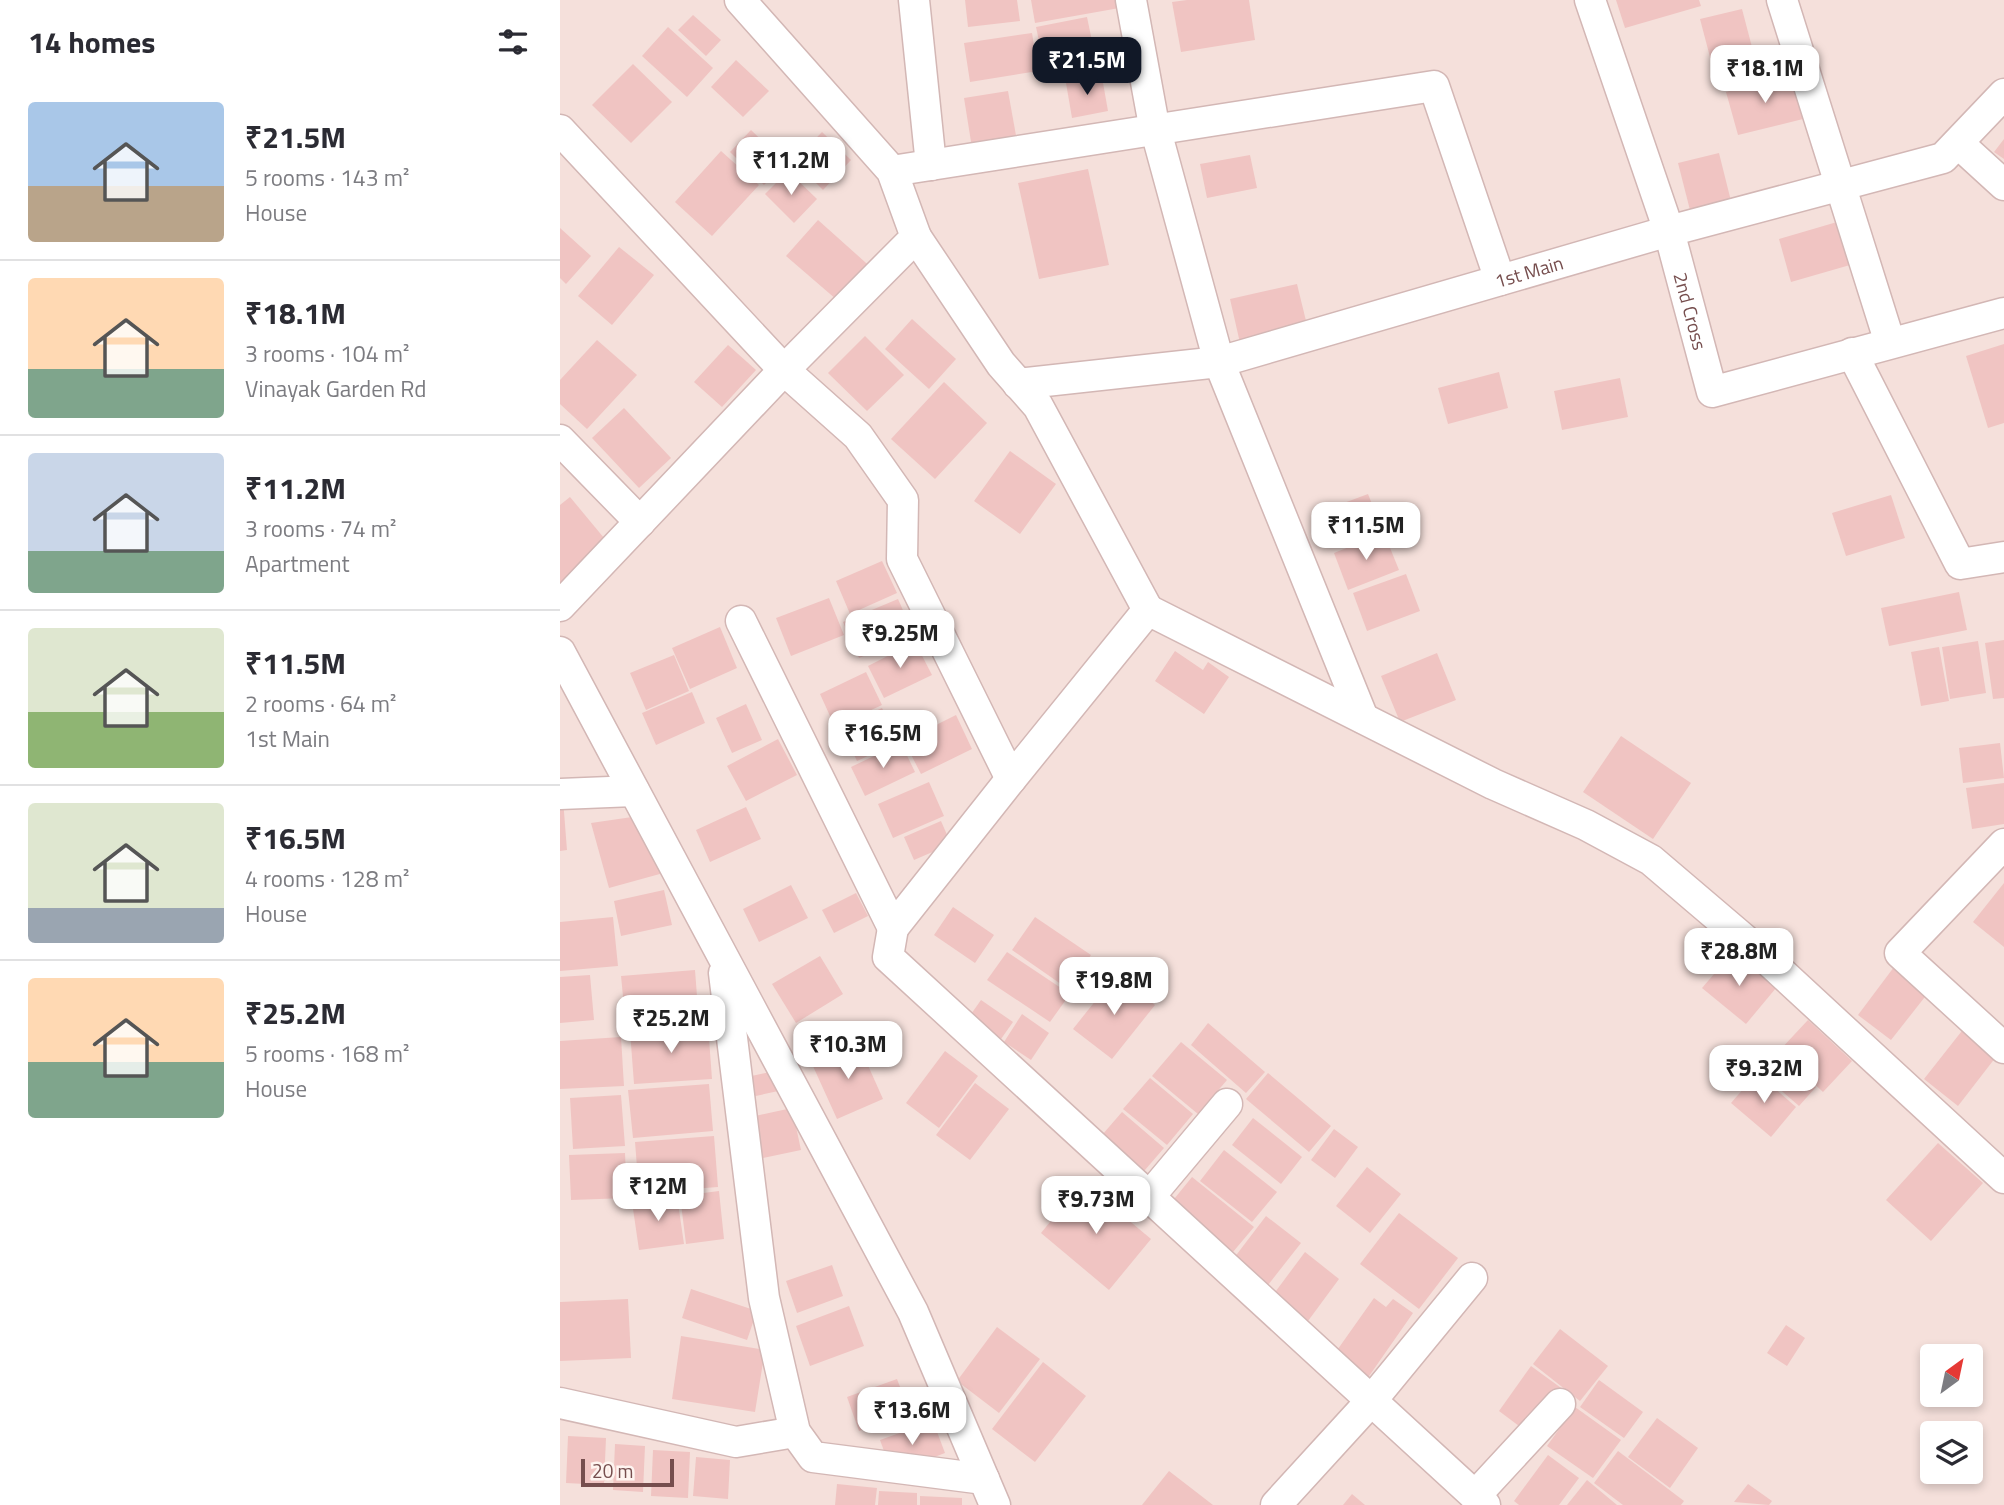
<!DOCTYPE html>
<meta charset="utf-8">
<style>
body{margin:0;font-family:"Titillium Web",sans-serif;background:#f7f7f7;color:#2b2b33;height:100vh;display:flex;flex-direction:column;font-size:26px;white-space:nowrap}
*{box-sizing:border-box;margin:0}
p{font-size:23px;color:#7c7c81}
.icon{flex:none;width:38px;height:38px;fill:none;stroke:currentColor;stroke-width:2;stroke-linecap:round;stroke-linejoin:round}
.map{position:relative;flex:1;overflow:hidden}
.sheet{display:flex;flex-direction:column;background:#fff;width:560px}
.sheet>*{flex:none}
.needle{width:46px;rotate:33deg}
.buttons{position:absolute;left:1360px;top:1344px;display:grid;gap:14px}
.buttons a{display:grid;place-items:center;width:63px;height:63px;border-radius:7px;background:#fff;box-shadow:0 4px 10px #0003;font-size:35px}
.scale{position:absolute;left:21px;bottom:18px;width:93px;box-sizing:border-box;padding-left:7px;border:4px solid #764e4e;border-top:0;font-size:19px;line-height:24px;white-space:nowrap;color:#764e4e;-webkit-text-stroke:5px #fef4f0;paint-order:stroke}
.price{position:absolute;translate:-50% -60px;padding:0 16px;border-radius:14px;background:#fff;color:#222;font-size:23px;line-height:46px;filter:drop-shadow(0 2px 4px #0008)}
.price::after{content:'';position:absolute;left:50%;top:42px;width:21px;height:16px;margin-left:-10px;background:inherit;clip-path:polygon(0 0,100% 0,50% 100%)}
.price.active{background:#111827;color:#fff}
ul{padding:0;list-style:none}
li{display:flex;align-items:center;gap:21px;height:175px;padding:0 28px}
li+li{border-top:2px solid #e1e1e2}
li span{display:grid;place-items:center;flex:none;width:196px;height:140px;border-radius:7px;color:#555}
li>.icon{margin-inline-start:auto}
span .icon{width:84px;height:84px;fill:#fffc;stroke-width:1}
li b{font-size:30px}
h2{display:flex;justify-content:space-between;align-items:center;height:84px;padding:0 28px;font-size:30px}
main{display:flex;flex:1;min-height:0}
.map>svg:first-child{display:block}
.residential{fill:#f5e0db;fill-rule:evenodd}
.building{fill:#f0c4c2}
.lines{fill:none;stroke-linecap:round;stroke-linejoin:round}
.street-casing{stroke:#d3b7b5;stroke-width:33}
.street{stroke:#fff;stroke-width:30}
.labels{text-anchor:middle;stroke-width:5;stroke-linejoin:round;paint-order:stroke}
.street-label{font-size:19px;fill:#764e4e;stroke:#fef4f0}
</style>
<main>
<section class="sheet">
<h2>14 homes<svg class="icon" aria-label="filters" viewBox="0 0 24 24"><path d="M4 7h16M4 17h16"/><circle cx="9" cy="7" r="2"/><circle cx="15" cy="17" r="2"/></svg></h2>
<ul>
<li><span style="background:linear-gradient(#a9c7e8 60%,#b9a48a 0)"><svg class="icon" aria-label="home" viewBox="0 0 24 24"><path d="M3 11l9-7 9 7M6 9v11h12V9"/></svg></span><div><b>₹21.5M</b><p>5 rooms · 143 m²</p><p>House</p></div></li>
<li><span style="background:linear-gradient(#ffd9b3 65%,#7fa58c 0)"><svg class="icon" aria-label="home" viewBox="0 0 24 24"><path d="M3 11l9-7 9 7M6 9v11h12V9"/></svg></span><div><b>₹18.1M</b><p>3 rooms · 104 m²</p><p>Vinayak Garden Rd</p></div></li>
<li><span style="background:linear-gradient(#c9d6e8 70%,#7fa58c 0)"><svg class="icon" aria-label="home" viewBox="0 0 24 24"><path d="M3 11l9-7 9 7M6 9v11h12V9"/></svg></span><div><b>₹11.2M</b><p>3 rooms · 74 m²</p><p>Apartment</p></div></li>
<li><span style="background:linear-gradient(#dfe7d0 60%,#8fb573 0)"><svg class="icon" aria-label="home" viewBox="0 0 24 24"><path d="M3 11l9-7 9 7M6 9v11h12V9"/></svg></span><div><b>₹11.5M</b><p>2 rooms · 64 m²</p><p>1st Main</p></div></li>
<li><span style="background:linear-gradient(#dfe7d0 75%,#9aa5b1 0)"><svg class="icon" aria-label="home" viewBox="0 0 24 24"><path d="M3 11l9-7 9 7M6 9v11h12V9"/></svg></span><div><b>₹16.5M</b><p>4 rooms · 128 m²</p><p>House</p></div></li>
<li><span style="background:linear-gradient(#ffd9b3 60%,#7fa58c 0)"><svg class="icon" aria-label="home" viewBox="0 0 24 24"><path d="M3 11l9-7 9 7M6 9v11h12V9"/></svg></span><div><b>₹25.2M</b><p>5 rooms · 168 m²</p><p>House</p></div></li>
</ul>
</section>
<div class="map">
<svg width="1444" height="1505" viewBox="0 0 1444 1505">
<rect width="100%" height="100%" fill="#fceeea"/>
<path class="residential" d="M0 0H1444V1505H0ZM1372 1356H1410V1395H1372ZM1372 1433H1410V1472H1372Z"/>
<g class="building">
<path d="M405 0H457L460 21 408 27Z"/>
<path d="M471 0H564L565 7 475 23Z"/>
<path d="M627 0H689L695 40 621 52 612 2Z"/>
<path d="M1056 0H1139L1141 6 1065 28Z"/>
<path d="M1182 9 1198 70 1156 80 1140 19Z"/>
<path d="M133 15 161 40 146 56 118 30Z"/>
<path d="M527 17 536 60 485 69 476 27Z"/>
<path d="M108 27 153 68 127 97 82 56Z"/>
<path d="M472 33 478 71 410 82 404 43Z"/>
<path d="M176 60 209 91 183 117 151 87Z"/>
<path d="M73 64 112 102 71 143 32 105Z"/>
<path d="M1232 75 1243 119 1178 135 1166 92Z"/>
<path d="M542 77 548 111 512 118 506 83Z"/>
<path d="M448 91 457 141 412 148 404 98Z"/>
<path d="M191 130 225 163 204 185 170 152Z"/>
<path d="M262 132 291 160 263 190 234 161Z"/>
<path d="M1444 139V159L1434 152Z"/>
<path d="M161 151 199 185 152 236 115 202Z"/>
<path d="M1159 153 1172 205 1131 214 1118 163Z"/>
<path d="M690 155 697 188 647 198 640 164Z"/>
<path d="M528 169 549 265 479 279 458 183Z"/>
<path d="M228 171 257 199 234 223 205 194Z"/>
<path d="M258 220 315 271 284 306 226 256Z"/>
<path d="M1277 222 1290 265 1231 282 1219 239Z"/>
<path d="M0 228 31 256 6 284 0 278Z"/>
<path d="M59 247 94 275 52 325 18 296Z"/>
<path d="M737 284 748 329 680 343 670 299Z"/>
<path d="M352 319 396 359 369 389 325 349Z"/>
<path d="M305 336 344 375 307 411 268 373Z"/>
<path d="M37 340 77 375 27 429 0 404V380Z"/>
<path d="M1444 344V423L1428 428 1406 356Z"/>
<path d="M168 345 196 370 162 407 134 382Z"/>
<path d="M939 372 948 408 888 424 878 388Z"/>
<path d="M1060 378 1068 417 1002 430 994 391Z"/>
<path d="M384 382 427 423 375 479 331 439Z"/>
<path d="M64 408 111 458 79 488 32 438Z"/>
<path d="M450 451 496 484 460 534 414 501Z"/>
<path d="M808 494 820 524 769 543 757 513Z"/>
<path d="M1331 495 1345 538 1286 556 1272 513Z"/>
<path d="M10 497 49 544 0 585V505Z"/>
<path d="M824 533 839 570 788 590 774 553Z"/>
<path d="M322 561 337 593 290 614 276 581Z"/>
<path d="M846 574 860 611 807 631 793 593Z"/>
<path d="M1399 592 1407 630 1329 646 1321 608Z"/>
<path d="M269 598 284 635 231 656 216 618Z"/>
<path d="M338 599 354 635 299 658 283 622Z"/>
<path d="M160 627 177 668 130 689 112 648Z"/>
<path d="M1444 640V698L1433 699 1425 643Z"/>
<path d="M1418 641 1426 693 1390 699 1382 647Z"/>
<path d="M355 642 372 675 324 698 308 666Z"/>
<path d="M1379 647 1389 701 1361 706 1351 652Z"/>
<path d="M615 651 643 670 648 662 669 677 644 714 595 681Z"/>
<path d="M877 653 896 700 840 722 821 676Z"/>
<path d="M114 655 129 691 86 710 70 673Z"/>
<path d="M306 672 322 705 275 727 260 694Z"/>
<path d="M132 692 145 723 96 745 82 713Z"/>
<path d="M186 704 202 740 172 753 156 718Z"/>
<path d="M322 708 338 742 297 761 281 728Z"/>
<path d="M396 715 412 749 361 774 344 741Z"/>
<path d="M1061 736 1131 783 1093 839 1023 792Z"/>
<path d="M218 739 237 775 186 801 167 766Z"/>
<path d="M341 743 355 772 305 796 291 767Z"/>
<path d="M1440 743 1444 778 1403 783 1399 748Z"/>
<path d="M369 782 384 816 333 838 318 804Z"/>
<path d="M1444 783V824L1412 829 1406 788Z"/>
<path d="M0 799H3L7 850 0 851Z"/>
<path d="M186 807 201 839 150 862 136 830Z"/>
<path d="M79 816 107 872 49 888 31 823Z"/>
<path d="M381 821 391 844 354 860 344 837Z"/>
<path d="M1444 883V947L1413 922Z"/>
<path d="M231 885 248 918 199 942 183 909Z"/>
<path d="M104 890 112 925 61 936 54 901Z"/>
<path d="M296 893 308 916 274 933 262 910Z"/>
<path d="M393 907 434 935 415 963 374 935Z"/>
<path d="M53 917 58 966 0 971V922Z"/>
<path d="M475 917 531 955 508 989 452 950Z"/>
<path d="M447 952 510 994 490 1022 427 980Z"/>
<path d="M1173 952 1216 988 1186 1024 1142 988Z"/>
<path d="M260 956 283 994 236 1023 212 984Z"/>
<path d="M1334 967 1368 993 1331 1040 1298 1015Z"/>
<path d="M135 970 139 1022 66 1027 61 976Z"/>
<path d="M30 975 34 1020 0 1023V977Z"/>
<path d="M556 975 595 1005 552 1059 513 1029Z"/>
<path d="M421 1000 453 1022 441 1039 409 1017Z"/>
<path d="M462 1014 489 1033 471 1060 444 1042Z"/>
<path d="M1248 1020 1292 1061 1263 1092 1219 1051Z"/>
<path d="M648 1023 705 1072 686 1093 631 1045Z"/>
<path d="M148 1025 152 1079 74 1084 70 1031Z"/>
<path d="M1405 1027 1439 1053 1398 1106 1364 1079Z"/>
<path d="M61 1037 64 1086 0 1089V1041Z"/>
<path d="M621 1042 667 1080 638 1114 592 1076Z"/>
<path d="M298 1043 323 1099 277 1119 252 1064Z"/>
<path d="M385 1051 418 1076 379 1128 346 1103Z"/>
<path d="M1219 1054 1256 1087 1239 1106 1202 1074Z"/>
<path d="M219 1070 223 1090 191 1097 187 1077Z"/>
<path d="M708 1073 771 1126 749 1152 686 1099Z"/>
<path d="M1197 1073 1236 1107 1211 1137 1171 1103Z"/>
<path d="M590 1078 633 1114 607 1145 563 1109Z"/>
<path d="M415 1083 449 1109 410 1160 376 1135Z"/>
<path d="M149 1084 153 1131 73 1138 68 1090Z"/>
<path d="M61 1095 65 1146 13 1149 10 1098Z"/>
<path d="M232 1108 241 1150 203 1158 195 1116Z"/>
<path d="M562 1112 604 1148 578 1178 536 1142Z"/>
<path d="M693 1118 742 1157 721 1184 672 1145Z"/>
<path d="M774 1129 798 1147 775 1178 751 1160Z"/>
<path d="M154 1136 158 1187 79 1193 75 1142Z"/>
<path d="M1378 1143 1423 1183 1371 1241 1326 1200Z"/>
<path d="M664 1150 717 1192 692 1222 640 1181Z"/>
<path d="M65 1153 67 1198 11 1200 9 1155Z"/>
<path d="M807 1167 841 1194 810 1233 776 1206Z"/>
<path d="M632 1177 694 1227 667 1259 606 1209Z"/>
<path d="M523 1182 591 1239 549 1290 481 1233Z"/>
<path d="M159 1191 164 1239 126 1244 120 1196Z"/>
<path d="M117 1196 124 1244 79 1250 72 1202Z"/>
<path d="M839 1213 898 1258 859 1309 800 1264Z"/>
<path d="M706 1216 741 1243 708 1285 674 1258Z"/>
<path d="M745 1252 779 1279 748 1321 713 1295Z"/>
<path d="M272 1265 283 1296 237 1313 226 1281Z"/>
<path d="M131 1289 197 1311 187 1340 122 1318Z"/>
<path d="M814 1298 826 1307 833 1299 853 1313 807 1379 773 1356Z"/>
<path d="M68 1299 71 1358 0 1361V1302Z"/>
<path d="M289 1306 304 1346 250 1366 236 1326Z"/>
<path d="M1226 1325 1245 1338 1227 1366 1207 1353Z"/>
<path d="M437 1327 480 1359 439 1413 397 1381Z"/>
<path d="M1000 1329 1048 1366 1020 1401 973 1364Z"/>
<path d="M121 1336 205 1350 195 1412 112 1399Z"/>
<path d="M483 1362 526 1396 475 1462 432 1429Z"/>
<path d="M971 1366 1008 1393 975 1438 939 1411Z"/>
<path d="M337 1379 350 1413 299 1431 287 1397Z"/>
<path d="M1039 1380 1083 1412 1064 1438 1020 1407Z"/>
<path d="M1015 1407 1061 1440 1033 1478 987 1446Z"/>
<path d="M1097 1418 1138 1448 1110 1488 1068 1457Z"/>
<path d="M373 1421 385 1453 332 1473 320 1440Z"/>
<path d="M8 1436 46 1438 44 1485 6 1483Z"/>
<path d="M55 1444 85 1446 83 1492 53 1490Z"/>
<path d="M93 1450 130 1452 128 1498 91 1496Z"/>
<path d="M1058 1451 1124 1501 1121 1505H1063L1034 1483Z"/>
<path d="M988 1455 1019 1478 999 1505H959L954 1501Z"/>
<path d="M136 1457 170 1460 168 1499 133 1496Z"/>
<path d="M609 1471 653 1505H582Z"/>
<path d="M1027 1480 1057 1505H1007Z"/>
<path d="M277 1484 317 1488 315 1505H275Z"/>
<path d="M1188 1484 1212 1501 1209 1505 1174 1502Z"/>
<path d="M319 1491 357 1493V1505H318Z"/>
<path d="M792 1494 805 1505H783Z"/>
<path d="M360 1496 402 1498V1505H360Z"/>
</g>
<g class="lines">
<defs>
<g id="street">
<path d="M354 0 371 165"/>
<path d="M571 0 593 120 659 362 803 718"/>
<path id="s1" d="M1030 0 1109 231 1152 392 1444 313"/>
<path d="M1222 0 1330 343"/>
<path d="M0 130 224 370 298 436 343 500 342 559 451 779 588 610 933 784 1026 825 1091 860 1199 952 1444 1178"/>
<path d="M1398 143 1444 185"/>
<path d="M332 171 874 86 940 280"/>
<path d="M356 237 441 364 478 406 588 610"/>
<path d="M1292 353 1400 564 1444 557"/>
<path id="s2" d="M458 384 659 362 1109 231 1383 158 1444 94"/>
<path d="M0 440 80 522"/>
<path d="M0 606 224 370 356 237 332 171 180 0"/>
<path d="M181 621 333 928 451 779"/>
<path d="M0 652 353 1312 435 1505"/>
<path d="M0 794 74 791"/>
<path d="M1444 844 1340 953 1444 1048"/>
<path d="M333 928 328 957 925 1505"/>
<path d="M164 973 204 1298 235 1432 253 1457 424 1479"/>
<path d="M589 1197 667 1104"/>
<path d="M0 1403 176 1442 235 1432"/>
<path d="M915 1496 1000 1404"/>
<path d="M716 1505 811 1401 912 1278"/>
</g>
</defs>
<use href="#street" class="street-casing"/>
<use href="#street" class="street"/>
</g>
<g class="labels">
<g class="street-label">
<text dy="7" stroke="none"><textPath href="#s2" startOffset="525">1st Main</textPath></text>
<text dy="7" stroke="none"><textPath href="#s1" startOffset="327">2nd Cross</textPath></text>
</g>
</g>
</svg>
<div class="buttons">
<a><svg class="needle" viewBox="-14 -14 28 28"><path d="M0-13l5 13h-10z" fill="#e53935"/><path d="M0 13l5-13h-10z" fill="#7c7c81"/></svg></a>
<a><svg class="icon" aria-label="layers" viewBox="0 0 24 24"><path d="M12 4l9 5-9 5-9-5zM3 14l9 5 9-5"/></svg></a>
</div>
<div class="scale">20 m</div>
<b class="price active" style="left:527px;top:97px">₹21.5M</b>
<b class="price" style="left:1205px;top:105px">₹18.1M</b>
<b class="price" style="left:231px;top:197px">₹11.2M</b>
<b class="price" style="left:806px;top:562px">₹11.5M</b>
<b class="price" style="left:340px;top:670px">₹9.25M</b>
<b class="price" style="left:323px;top:770px">₹16.5M</b>
<b class="price" style="left:1179px;top:988px">₹28.8M</b>
<b class="price" style="left:554px;top:1017px">₹19.8M</b>
<b class="price" style="left:111px;top:1055px">₹25.2M</b>
<b class="price" style="left:288px;top:1081px">₹10.3M</b>
<b class="price" style="left:1204px;top:1105px">₹9.32M</b>
<b class="price" style="left:98px;top:1223px">₹12M</b>
<b class="price" style="left:536px;top:1236px">₹9.73M</b>
<b class="price" style="left:352px;top:1447px">₹13.6M</b>
</div>
</main>
